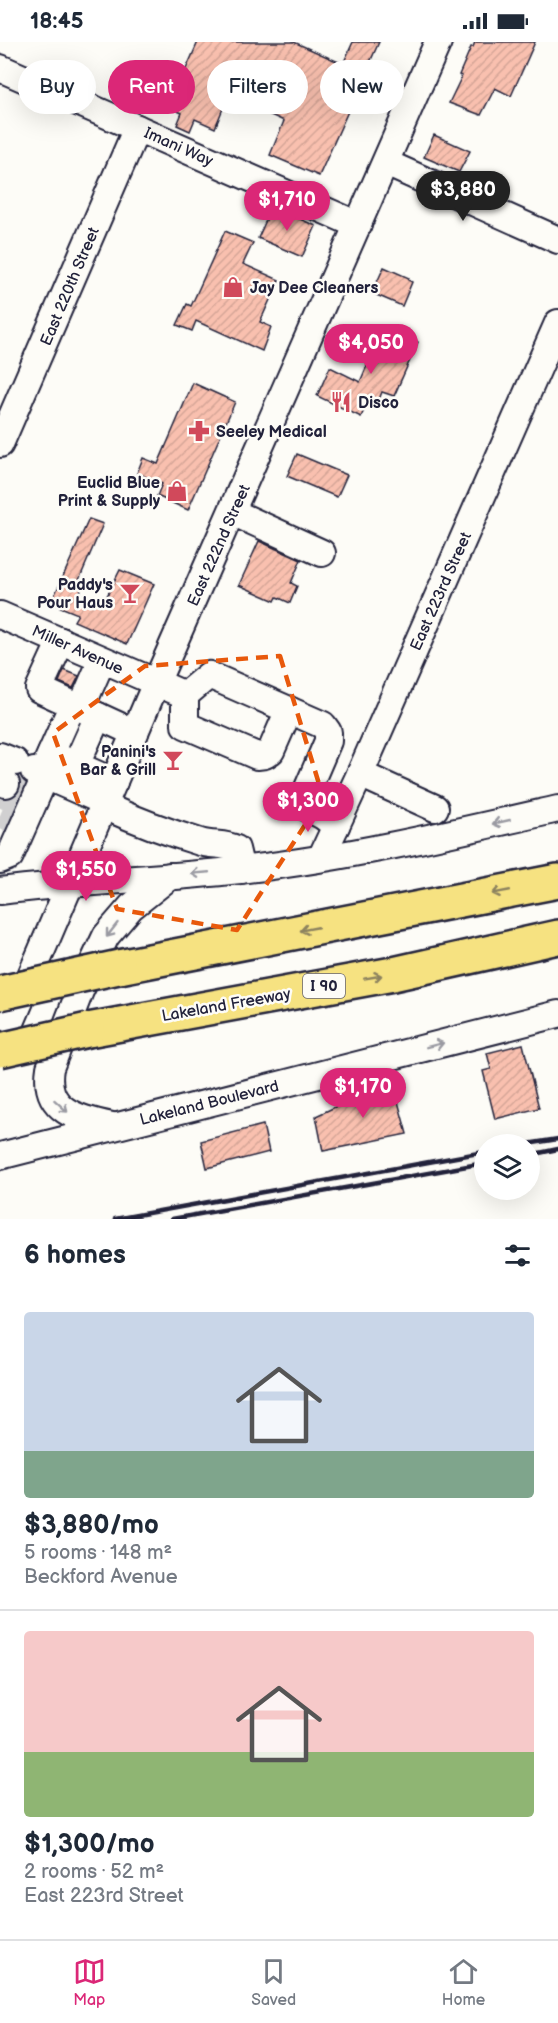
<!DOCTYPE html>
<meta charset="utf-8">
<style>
body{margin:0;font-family:"Balsamiq Sans",sans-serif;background:#f2f2f3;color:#1f2937;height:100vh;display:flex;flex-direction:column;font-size:22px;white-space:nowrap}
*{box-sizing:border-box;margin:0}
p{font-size:20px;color:#747a83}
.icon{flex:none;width:33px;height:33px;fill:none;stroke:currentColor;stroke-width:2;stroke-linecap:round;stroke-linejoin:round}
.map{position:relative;height:1177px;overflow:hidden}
.drawer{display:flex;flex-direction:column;background:#fff;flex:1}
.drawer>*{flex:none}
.hud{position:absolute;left:18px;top:18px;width:522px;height:54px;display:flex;gap:12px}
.tools{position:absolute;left:474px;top:1092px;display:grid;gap:12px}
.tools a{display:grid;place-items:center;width:66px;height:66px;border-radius:50%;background:#fff;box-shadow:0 6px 24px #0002;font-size:30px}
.price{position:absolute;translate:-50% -51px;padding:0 14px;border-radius:21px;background:#db2777;color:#fff;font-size:20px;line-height:39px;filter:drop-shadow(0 2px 3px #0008)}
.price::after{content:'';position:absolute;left:50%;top:36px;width:18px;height:14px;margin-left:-9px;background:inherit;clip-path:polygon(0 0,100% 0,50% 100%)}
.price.active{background:#222;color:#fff}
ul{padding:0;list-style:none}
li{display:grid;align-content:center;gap:12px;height:318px;padding:0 24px}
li+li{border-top:2px solid #e0e1e3}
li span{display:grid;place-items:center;height:186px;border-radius:6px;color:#555}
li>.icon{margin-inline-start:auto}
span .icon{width:108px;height:108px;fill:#fffc;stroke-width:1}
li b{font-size:26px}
h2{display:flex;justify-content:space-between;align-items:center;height:72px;padding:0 24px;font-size:26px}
.chip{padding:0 21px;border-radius:27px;background:#fff;box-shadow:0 6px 24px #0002;font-size:21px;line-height:54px}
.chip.active{background:#db2777;color:#fff}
.status{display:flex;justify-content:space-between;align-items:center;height:42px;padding:0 30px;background:#fff;direction:ltr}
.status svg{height:16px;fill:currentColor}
.dock{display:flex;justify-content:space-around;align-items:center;height:84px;border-top:2px solid #e0e1e3;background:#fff;font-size:16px;color:#747a83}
.dock a{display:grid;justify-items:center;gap:3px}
.dock .active{color:#db2777}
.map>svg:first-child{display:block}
.building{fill:url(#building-hatch);stroke:#22223b;stroke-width:1.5}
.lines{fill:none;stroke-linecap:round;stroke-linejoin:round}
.minor-tunnel{stroke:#d1d0d1;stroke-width:26;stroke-dasharray:26 13;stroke-linecap:butt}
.minor-casing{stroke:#22223b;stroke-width:30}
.highway-casing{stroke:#22223b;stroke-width:38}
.minor{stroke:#fdfcf7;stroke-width:26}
.highway{stroke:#f6e281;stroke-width:33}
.rail{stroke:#22223b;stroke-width:4.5}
.highway-bridge-casing{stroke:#22223b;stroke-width:38;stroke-linecap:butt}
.highway-bridge{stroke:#f6e281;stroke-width:33}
.oneway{stroke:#9a9aa2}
.oneway2{stroke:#8c825e}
.marked{fill:none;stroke:#e8590c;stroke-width:4.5;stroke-dasharray:12 8;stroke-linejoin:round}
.labels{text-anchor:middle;stroke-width:5;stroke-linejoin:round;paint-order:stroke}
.shield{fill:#fdfcf7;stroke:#646373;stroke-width:1.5}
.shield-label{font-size:15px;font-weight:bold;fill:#22223b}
.street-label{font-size:16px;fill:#22223b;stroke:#fdfcf7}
.poi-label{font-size:16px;font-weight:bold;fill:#22223b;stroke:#fdfcf7;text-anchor:start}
</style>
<div class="status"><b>18:45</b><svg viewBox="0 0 49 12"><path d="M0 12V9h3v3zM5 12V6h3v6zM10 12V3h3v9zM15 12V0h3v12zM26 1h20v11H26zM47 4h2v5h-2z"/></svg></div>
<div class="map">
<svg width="558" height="1177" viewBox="0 0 558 1177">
<defs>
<pattern id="building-hatch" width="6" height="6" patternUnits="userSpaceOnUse" patternTransform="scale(1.5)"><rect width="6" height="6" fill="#f9c0af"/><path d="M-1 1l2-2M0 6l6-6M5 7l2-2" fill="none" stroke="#d5a597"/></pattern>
</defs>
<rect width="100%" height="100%" fill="#fdfcf7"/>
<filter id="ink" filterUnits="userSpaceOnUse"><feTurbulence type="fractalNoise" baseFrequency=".0167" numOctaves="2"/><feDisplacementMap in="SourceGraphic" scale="12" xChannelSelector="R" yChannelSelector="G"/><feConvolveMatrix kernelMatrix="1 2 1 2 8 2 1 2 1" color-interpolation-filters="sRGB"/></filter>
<g filter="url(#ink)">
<g class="building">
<path d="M198 0H294L343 22 353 0H379L319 134 270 113 284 79 228 54 215 86 195 77 190 89 177 83 182 71 166 64 177 39 180 41Z"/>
<path d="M475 0H535L511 54 495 46 481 73 449 61 462 34 459 33 471 5H473Z"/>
<path d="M434 93 470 109 459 130 424 115Z"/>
<path d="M272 165 316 184 302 215 258 196Z"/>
<path d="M225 189 253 201 243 222 279 238 260 280 271 285 262 309 196 279 192 289 177 283 187 262 191 264Z"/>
<path d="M384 225 409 236 408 238 412 240 402 264 372 251Z"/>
<path d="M384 284 418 300 394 354 382 350 376 365 367 361 361 375 317 354 330 325 360 340Z"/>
<path d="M193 341 235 360 188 468 157 454 162 442 137 431 143 416 158 422Z"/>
<path d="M297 412 347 433 337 455 287 434Z"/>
<path d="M89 477 103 482 79 538 84 540 79 552 103 562 120 528 154 542 127 602 74 579 78 572 51 561Z"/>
<path d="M259 499 301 518 291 541 297 544 290 561 277 555 275 559 239 543Z"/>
<path d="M64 628 79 634 73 646 59 640Z"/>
<path d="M523 1002 539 1066 495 1077 483 1029 491 1027 487 1011Z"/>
<path d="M392 1038 407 1092 323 1109 316 1074Z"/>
<path d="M263 1083 269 1110 207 1126 201 1099Z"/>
</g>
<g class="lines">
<g class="minor-tunnel">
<path d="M10 731 29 740"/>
<path d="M1 752 20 761"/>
<path d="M0 773 12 778"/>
</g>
<defs>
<g id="minor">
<path d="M0 26 358 183"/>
<path d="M386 121 558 198"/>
<path d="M0 402 137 86"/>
<path d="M232 470 322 511"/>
<path d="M0 573 185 653 209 633 323 683 328 690V699L301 762 323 774 336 784"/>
<path d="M61 599 39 647 135 691"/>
<path d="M185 653V683L257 714 265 713 271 709 289 668"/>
<path d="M81 666 102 618"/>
<path d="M51 712 114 740"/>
<path d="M0 714 15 720"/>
<path d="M76 723 98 674"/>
<path d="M34 729 105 760"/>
<path d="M360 732 435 766"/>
<path d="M0 739 6 742"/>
<path d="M104 764C135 778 167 790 200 800 213 804 224 801 236 807L241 828"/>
<path d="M321 816 360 732 558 281"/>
<path d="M0 818 10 814 48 728V718L73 662"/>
<path d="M0 849C80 839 160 837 240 828 347 816 453 791 558 767"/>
<path d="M0 1006 156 641 438 0"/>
<path d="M112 1084C78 1077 43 1069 50 1026L80 949 106 894 131 865 170 834"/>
<path d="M0 1114 558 972"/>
</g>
<g id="highway">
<path d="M119 925 558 839"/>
<path d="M88 988 393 932 558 895"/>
</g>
</defs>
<use href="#minor" class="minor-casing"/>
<use href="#highway" class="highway-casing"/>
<use href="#minor" class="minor"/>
<use href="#highway" class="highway"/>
<g class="rail">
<path d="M527 1102 558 1097"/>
<path d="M530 1113 558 1107"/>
<path d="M115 1177 484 1110"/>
<path d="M172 1177 484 1121"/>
</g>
<defs>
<g id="highway-bridge">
<path d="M0 951 119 925"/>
<path d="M0 1008 88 988"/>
</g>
</defs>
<use href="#highway-bridge" class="highway-bridge-casing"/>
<use href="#highway-bridge" class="highway-bridge"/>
</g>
<defs><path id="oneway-shaft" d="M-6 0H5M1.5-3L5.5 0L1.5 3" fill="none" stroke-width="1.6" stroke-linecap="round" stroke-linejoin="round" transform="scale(1.5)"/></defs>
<g class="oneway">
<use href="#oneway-shaft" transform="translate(501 780) rotate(167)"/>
<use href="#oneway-shaft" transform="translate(200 831) rotate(175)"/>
<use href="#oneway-shaft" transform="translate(112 888) rotate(128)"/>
<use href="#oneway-shaft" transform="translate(435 1003) rotate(-14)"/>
<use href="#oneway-shaft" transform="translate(61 1064) rotate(42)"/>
</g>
<g class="oneway2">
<use href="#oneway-shaft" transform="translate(501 850) rotate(169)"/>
<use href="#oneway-shaft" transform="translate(309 887) rotate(169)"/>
<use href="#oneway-shaft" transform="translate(373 935) rotate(-10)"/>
</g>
</g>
<path class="marked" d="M280 614 323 755 237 888 117 867 53 691 145 624Z"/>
<defs>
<symbol id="shop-bare" viewBox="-9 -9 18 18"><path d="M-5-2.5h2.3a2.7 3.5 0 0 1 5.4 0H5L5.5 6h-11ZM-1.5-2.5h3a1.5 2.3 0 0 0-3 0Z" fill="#d1495b" stroke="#fdfcf7" stroke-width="2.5" paint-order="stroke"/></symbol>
<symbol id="restaurant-bare" viewBox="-9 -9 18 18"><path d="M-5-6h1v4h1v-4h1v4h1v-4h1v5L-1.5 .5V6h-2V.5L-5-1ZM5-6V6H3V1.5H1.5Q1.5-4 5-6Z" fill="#d1495b" stroke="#fdfcf7" stroke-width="2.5" paint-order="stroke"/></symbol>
<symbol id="pharmacy-bare" viewBox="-9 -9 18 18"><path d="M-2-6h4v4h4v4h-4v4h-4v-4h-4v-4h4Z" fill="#d1495b" stroke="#fdfcf7" stroke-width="2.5" paint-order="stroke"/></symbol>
<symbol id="bar-bare" viewBox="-9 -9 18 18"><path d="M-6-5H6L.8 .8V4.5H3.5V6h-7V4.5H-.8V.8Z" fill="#d1495b" stroke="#fdfcf7" stroke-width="2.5" paint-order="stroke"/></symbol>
</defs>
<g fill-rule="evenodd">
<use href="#shop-bare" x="218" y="230" width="30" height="30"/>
<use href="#restaurant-bare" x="326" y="345" width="30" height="30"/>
<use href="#pharmacy-bare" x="184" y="374" width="30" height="30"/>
<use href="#shop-bare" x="162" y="434" width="30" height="30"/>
<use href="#bar-bare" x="115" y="536" width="30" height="30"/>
<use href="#bar-bare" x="158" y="703" width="30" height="30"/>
</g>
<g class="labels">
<rect class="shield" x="303" y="932" width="42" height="24" rx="4.5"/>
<g class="shield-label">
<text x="324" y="949">I 90</text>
</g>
<g class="street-label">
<text transform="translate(179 104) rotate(24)" y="6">Imani Way</text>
<text transform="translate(69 244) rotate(-67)" y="6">East 220th Street</text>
<text transform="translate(218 503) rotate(-66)" y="6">East 222nd Street</text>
<text transform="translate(440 549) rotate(-66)" y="6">East 223rd Street</text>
<text transform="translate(78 607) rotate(24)" y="6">Miller Avenue</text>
<text transform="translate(226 962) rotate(-10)" y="6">Lakeland Freeway</text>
<text transform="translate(209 1060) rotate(-14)" y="6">Lakeland Boulevard</text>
</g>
<g class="poi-label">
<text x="250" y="251">Jay Dee Cleaners</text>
<text x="358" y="366">Disco</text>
<text x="216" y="395">Seeley Medical</text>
<text x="160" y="446" text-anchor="end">Euclid Blue<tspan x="160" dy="18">Print &amp; Supply</tspan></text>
<text x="113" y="548" text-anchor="end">Paddy's<tspan x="113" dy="18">Pour Haus</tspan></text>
<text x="156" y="715" text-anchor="end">Panini's<tspan x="156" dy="18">Bar &amp; Grill</tspan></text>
</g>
</g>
</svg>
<div class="tools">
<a><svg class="icon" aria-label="layers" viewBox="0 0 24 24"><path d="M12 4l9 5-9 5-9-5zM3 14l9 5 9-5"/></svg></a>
</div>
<b class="price active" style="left:463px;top:180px">$3,880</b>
<b class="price" style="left:287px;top:190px">$1,710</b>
<b class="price" style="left:371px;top:333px">$4,050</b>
<b class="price" style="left:308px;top:791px">$1,300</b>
<b class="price" style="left:86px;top:860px">$1,550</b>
<b class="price" style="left:363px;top:1077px">$1,170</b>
<div class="hud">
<a class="chip">Buy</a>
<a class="chip active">Rent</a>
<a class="chip">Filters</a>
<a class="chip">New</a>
</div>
</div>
<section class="drawer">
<h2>6 homes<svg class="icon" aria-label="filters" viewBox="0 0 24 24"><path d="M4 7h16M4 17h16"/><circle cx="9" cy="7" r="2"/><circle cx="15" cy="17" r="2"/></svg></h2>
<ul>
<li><span style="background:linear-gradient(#c9d6e8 75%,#7fa58c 0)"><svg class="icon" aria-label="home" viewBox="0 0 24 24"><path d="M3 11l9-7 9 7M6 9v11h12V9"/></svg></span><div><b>$3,880/mo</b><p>5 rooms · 148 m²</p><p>Beckford Avenue</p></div></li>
<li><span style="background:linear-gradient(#f6c9c9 65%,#8fb573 0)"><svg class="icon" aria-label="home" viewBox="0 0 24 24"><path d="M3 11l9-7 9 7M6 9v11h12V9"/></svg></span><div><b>$1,300/mo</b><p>2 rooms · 52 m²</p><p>East 223rd Street</p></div></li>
</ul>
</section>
<nav class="dock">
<a class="active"><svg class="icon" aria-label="map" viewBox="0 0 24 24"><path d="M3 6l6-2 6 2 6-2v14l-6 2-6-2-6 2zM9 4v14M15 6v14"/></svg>Map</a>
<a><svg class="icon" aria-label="saved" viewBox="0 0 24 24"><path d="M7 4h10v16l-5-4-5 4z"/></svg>Saved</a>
<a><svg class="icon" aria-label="home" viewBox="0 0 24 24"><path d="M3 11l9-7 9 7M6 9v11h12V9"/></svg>Home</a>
</nav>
